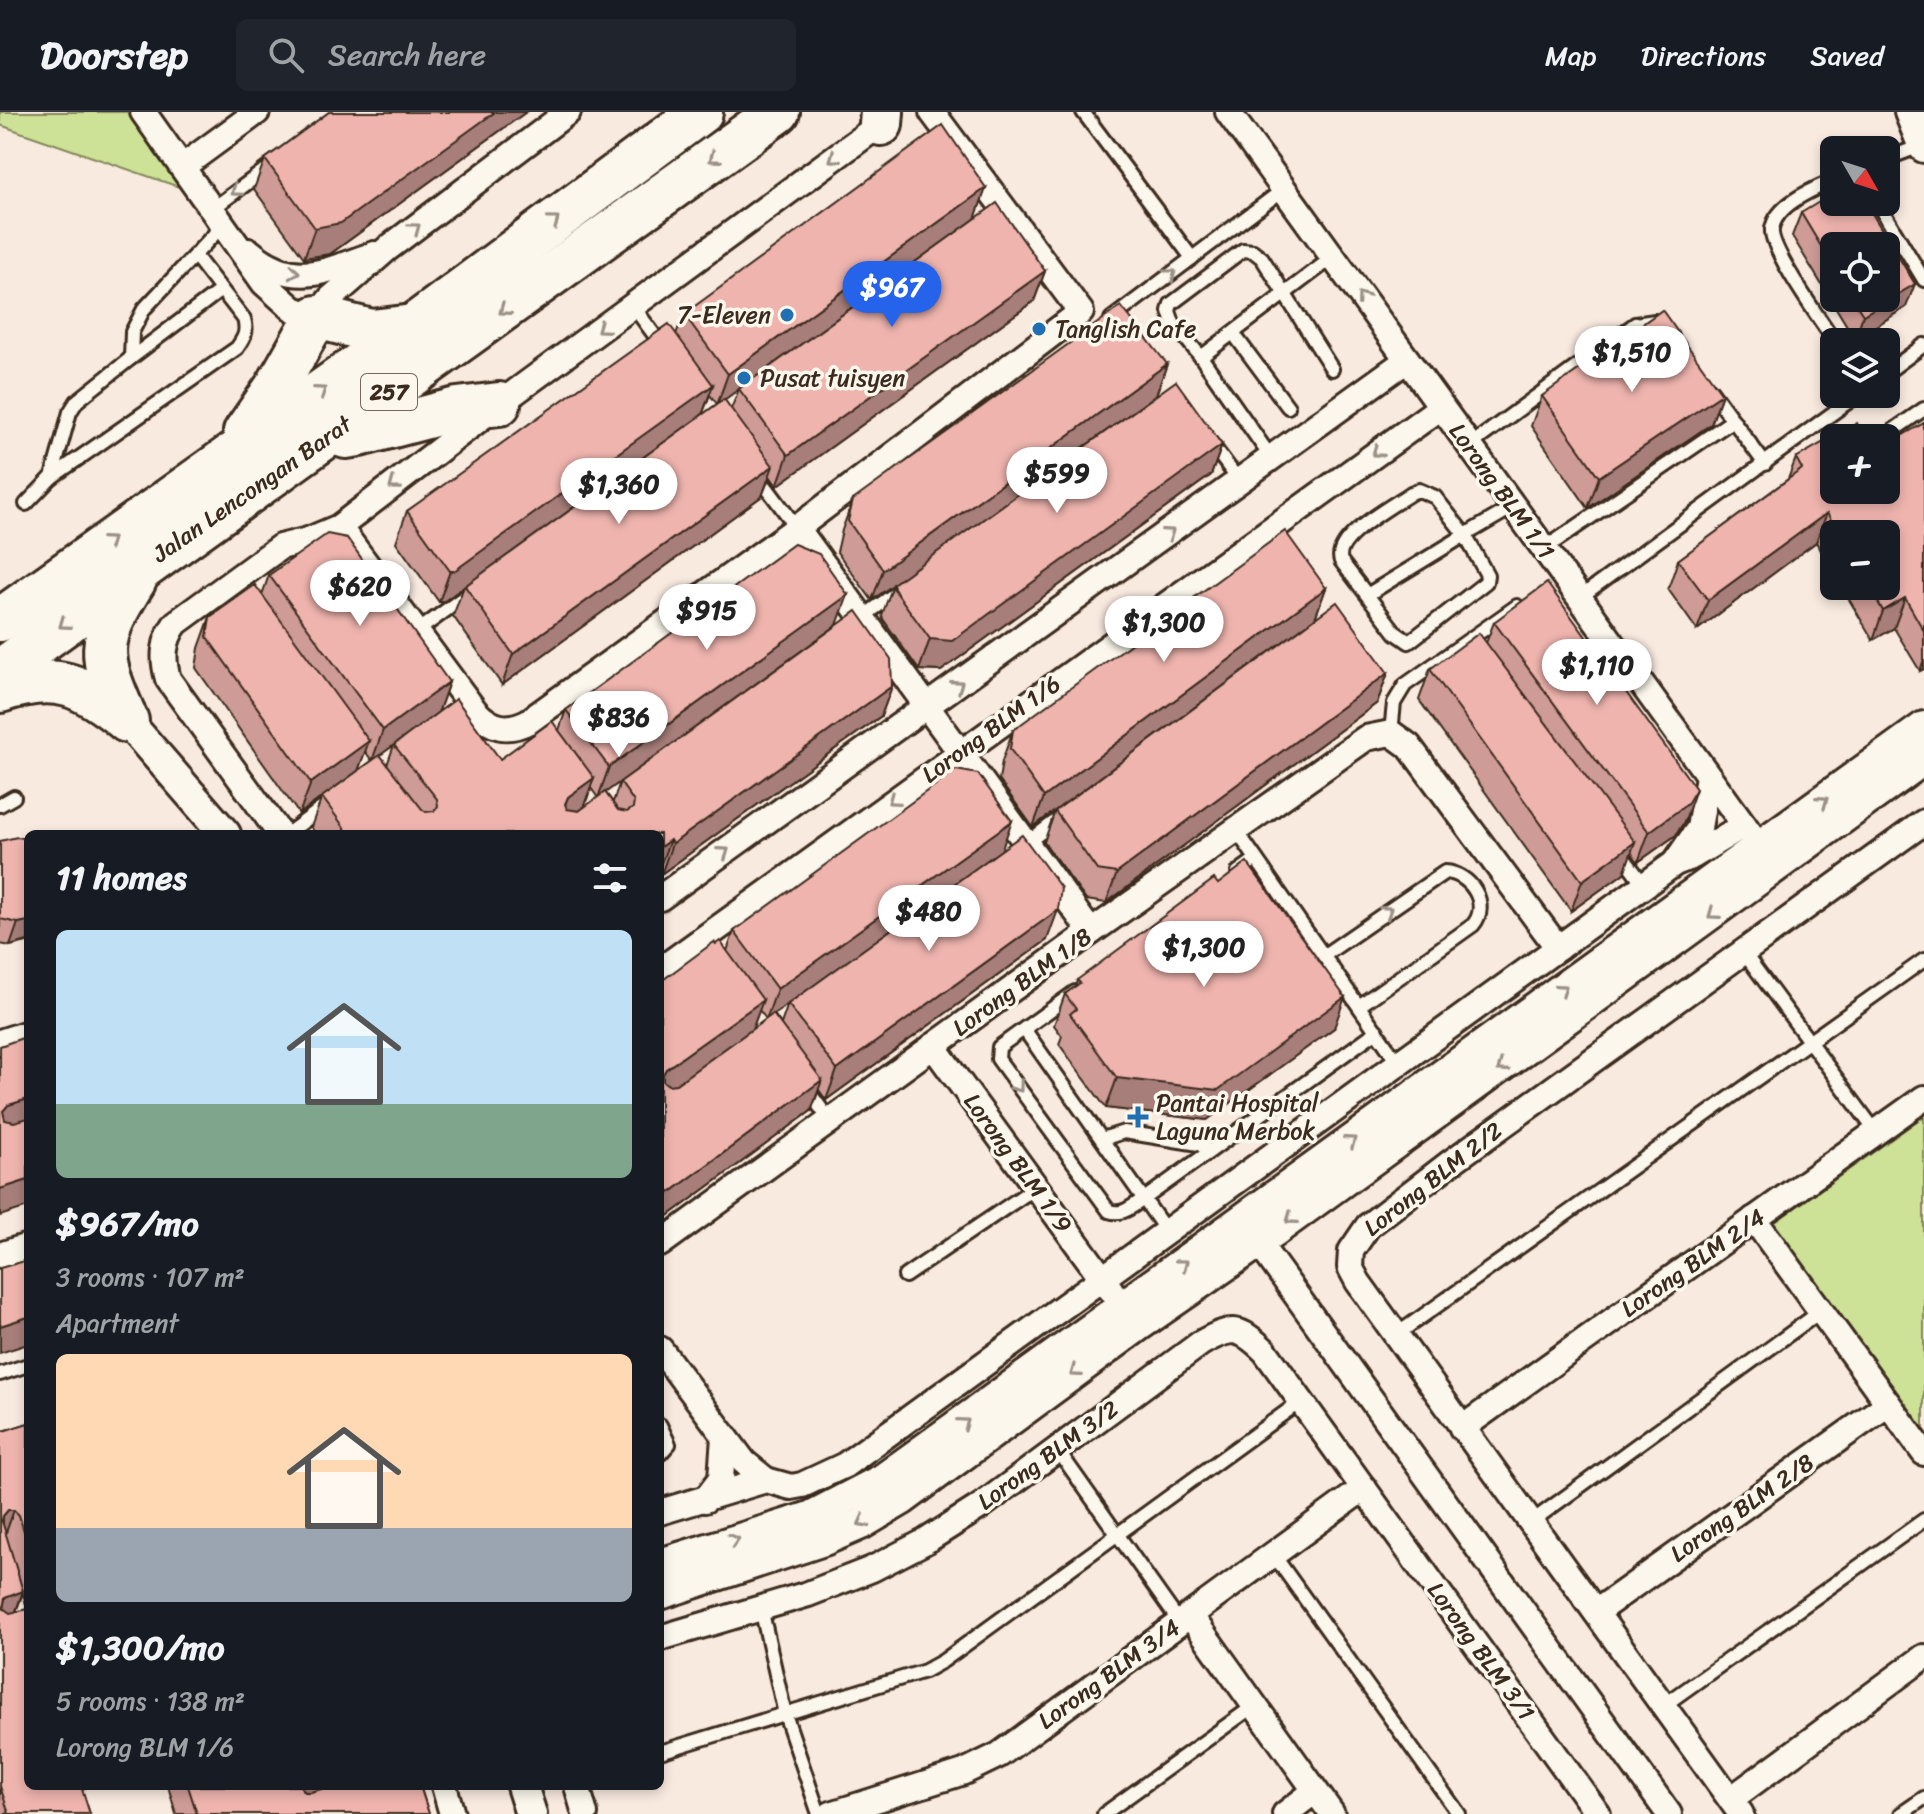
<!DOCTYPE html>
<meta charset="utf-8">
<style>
body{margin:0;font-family:Sriracha,sans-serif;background:#20242c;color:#f1f3f6;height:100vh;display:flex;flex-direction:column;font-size:30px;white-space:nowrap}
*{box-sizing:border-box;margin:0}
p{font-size:26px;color:#9ea1a6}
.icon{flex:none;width:44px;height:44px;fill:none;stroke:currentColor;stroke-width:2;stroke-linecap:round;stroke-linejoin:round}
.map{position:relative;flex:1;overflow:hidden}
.panel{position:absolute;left:24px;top:718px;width:640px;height:960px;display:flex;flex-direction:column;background:#171b24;border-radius:12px;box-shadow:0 4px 12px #0003}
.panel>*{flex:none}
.needle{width:52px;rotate:129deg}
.controls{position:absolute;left:1820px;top:24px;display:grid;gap:16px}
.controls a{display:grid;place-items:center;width:80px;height:80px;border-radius:12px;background:#171b24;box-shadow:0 4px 12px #0003;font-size:40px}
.price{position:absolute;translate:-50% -68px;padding:0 18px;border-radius:28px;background:#fff;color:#222;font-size:26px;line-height:52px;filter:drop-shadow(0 2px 4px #0008)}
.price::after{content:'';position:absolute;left:50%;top:48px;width:24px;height:18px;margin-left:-12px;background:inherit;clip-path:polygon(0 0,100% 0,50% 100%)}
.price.on{background:#2563eb;color:#fff}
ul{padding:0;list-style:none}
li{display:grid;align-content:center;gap:16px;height:424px;padding:0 32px}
li span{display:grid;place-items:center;height:248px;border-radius:12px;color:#555}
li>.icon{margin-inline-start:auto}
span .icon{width:144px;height:144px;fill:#fffc;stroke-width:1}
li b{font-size:34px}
h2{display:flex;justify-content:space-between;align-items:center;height:96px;padding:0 32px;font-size:34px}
header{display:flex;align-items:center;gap:48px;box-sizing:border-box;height:112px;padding:0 40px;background:#171b24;border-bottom:2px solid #363941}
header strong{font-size:38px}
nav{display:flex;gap:44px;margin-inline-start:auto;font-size:28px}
.search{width:560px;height:72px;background:#20242c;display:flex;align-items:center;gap:20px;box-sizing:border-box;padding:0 28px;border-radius:12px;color:#9ea1a6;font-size:30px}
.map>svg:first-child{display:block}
.green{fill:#cde297;stroke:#84865a;stroke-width:2}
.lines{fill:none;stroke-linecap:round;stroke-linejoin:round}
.service-casing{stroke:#3b2a1e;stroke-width:18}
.minor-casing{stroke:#3b2a1e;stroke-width:30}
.tertiary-casing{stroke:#3b2a1e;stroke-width:36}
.trunk-casing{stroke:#3b2a1e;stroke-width:48}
.service{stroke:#fbf7ec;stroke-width:12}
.minor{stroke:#fbf7ec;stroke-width:24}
.tertiary{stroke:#fbf7ec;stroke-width:30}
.trunk{stroke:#fbf7ec;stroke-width:42}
.wall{fill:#ce9b96;stroke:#3b2a1e;stroke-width:2;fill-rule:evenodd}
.shaded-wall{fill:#a77e7a;stroke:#3b2a1e;stroke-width:2}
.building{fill:#efb4ae;stroke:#3b2a1e;stroke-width:2}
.oneway{stroke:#9b9085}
.poi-dot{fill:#1f6fb2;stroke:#fbf7ec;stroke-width:3}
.labels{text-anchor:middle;stroke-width:7;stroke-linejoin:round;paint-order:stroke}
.shield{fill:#fbf7ec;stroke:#75685c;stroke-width:2}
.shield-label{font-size:22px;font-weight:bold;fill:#3b2a1e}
.poi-label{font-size:24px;fill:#3b2a1e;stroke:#fbf7ec;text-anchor:start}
.street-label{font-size:24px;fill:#3b2a1e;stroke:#fbf7ec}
</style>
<header>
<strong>Doorstep</strong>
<div class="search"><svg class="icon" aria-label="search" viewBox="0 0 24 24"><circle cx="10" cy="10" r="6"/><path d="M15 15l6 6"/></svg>Search here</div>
<nav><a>Map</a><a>Directions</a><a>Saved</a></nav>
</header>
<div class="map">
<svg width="1924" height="1702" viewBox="0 0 1924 1702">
<rect width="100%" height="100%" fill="#f9eae0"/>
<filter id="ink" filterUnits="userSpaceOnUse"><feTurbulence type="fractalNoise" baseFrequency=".0125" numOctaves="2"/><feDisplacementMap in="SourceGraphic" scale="16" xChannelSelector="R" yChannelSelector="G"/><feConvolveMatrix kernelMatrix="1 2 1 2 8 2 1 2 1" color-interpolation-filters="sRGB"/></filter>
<g filter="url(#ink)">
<g class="green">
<path d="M0 0H133L188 74 179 75 0 13Z"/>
<path d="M1924 1004V1322L1771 1113Z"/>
</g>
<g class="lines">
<defs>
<g id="service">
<path d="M1083 0 1192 146"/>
<path d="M1886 47 1923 33"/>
<path d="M1834 68C1814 77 1776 92 1772 117 1769 137 1822 210 1835 230"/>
<path d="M1877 90 1924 168"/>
<path d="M211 98 273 52"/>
<path d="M633 194 664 236"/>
<path d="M1111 207 1284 77"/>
<path d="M1233 221 1288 295"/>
<path d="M1201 245 1173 211 1169 199 1171 192 1243 138 1253 139 1262 146 1332 257"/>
<path d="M131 246 221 178"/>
<path d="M1886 261 1924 233"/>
<path d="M1710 277 1765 352"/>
<path d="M1891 320 1924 297"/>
<path d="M1210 330 1240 370"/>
<path d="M1469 334 1635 212 1655 209 1659 213"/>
<path d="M1272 347 1201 245 1333 145"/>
<path d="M758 364 797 416"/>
<path d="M52 365 237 236C244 226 248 220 244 207L196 145"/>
<path d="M26 392 52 365 70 300 77 289 131 246 132 220 144 197 222 114"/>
<path d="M1544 437 1733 308"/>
<path d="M1367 483 1465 423 1435 385 1419 378 1411 381C1394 393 1332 426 1341 449L1396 521 1409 530 1486 470 1487 463 1465 423 1513 395"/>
<path d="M1579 486 1859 282"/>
<path d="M860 507 900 478"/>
<path d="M415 521 471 480"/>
<path d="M1391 621 1394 591 1405 573 1517 494"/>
<path d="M0 693 14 685"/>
<path d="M1236 718 1399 952"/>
<path d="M287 722 329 691"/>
<path d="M1024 733 1061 705"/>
<path d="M1619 739 1644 773"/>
<path d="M1238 760 1256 747"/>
<path d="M1744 841 1876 1020"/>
<path d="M1323 844 1445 760C1470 761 1491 792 1473 813L1359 894"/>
<path d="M1075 880 999 935 998 947 1109 1099C1123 1104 1132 1094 1144 1087L1377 919"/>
<path d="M1024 917 1167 1120"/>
<path d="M807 977 830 1009"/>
<path d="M1102 1027 1124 1020 1199 1032 1210 1039"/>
<path d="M905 1164 1036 1075"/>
<path d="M1396 1223 1924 848"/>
<path d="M0 1262 28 1253"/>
<path d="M660 1313 669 1332 660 1342"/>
<path d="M1057 1337 1180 1511"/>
<path d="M1531 1410 1821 1199"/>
<path d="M1273 1442 1459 1702"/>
<path d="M761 1496 785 1602 819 1702"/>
<path d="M1663 1594 1924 1408"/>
<path d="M660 1640 925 1559 943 1549 1301 1289"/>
<path d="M1104 1702 1255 1593"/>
<path d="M1901 1702 1924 1686"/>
</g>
<g id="minor">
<path d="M143 0 264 171 293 197 316 205 330 187 387 137 568 0"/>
<path d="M1228 0 1752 724"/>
<path d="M182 55 257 0"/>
<path d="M249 139C294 177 324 160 374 142"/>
<path d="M339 415 475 599C492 617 508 620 529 609L797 416 1081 200 932 0"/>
<path d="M797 416 1091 820"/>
<path d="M280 722 168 567C162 546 163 529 176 511L280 435 308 428 339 415 499 292 890 5"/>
<path d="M1676 749 1699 716 1708 664"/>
<path d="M660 786 1407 248"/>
<path d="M660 858 1441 295"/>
<path d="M0 930 28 921"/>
<path d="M933 934 1111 1178"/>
<path d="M1754 1107 1924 1341"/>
<path d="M1248 1116 1669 1702"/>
<path d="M660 1132 1091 820 1366 626 1391 621 1409 634 1558 836"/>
<path d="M0 1143 28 1134"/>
<path d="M660 1237 744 1350 766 1368"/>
<path d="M1462 1316 1924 986"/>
<path d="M705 1388 721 1367 724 1324"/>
<path d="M660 1400 766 1368 791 1375 802 1373 845 1353 1675 751 1693 744 1744 713"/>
<path d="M1596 1500 1888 1292"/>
<path d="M1190 1503 1332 1702"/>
<path d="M660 1526 808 1482 872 1457 926 1429 981 1394 1201 1231C1232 1214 1239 1214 1265 1239L1598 1702"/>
<path d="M444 1674 452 1702"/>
<path d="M577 1674 585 1702"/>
<path d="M1731 1687 1924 1545"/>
<path d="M831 1702 964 1660 999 1643 1364 1376"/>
<path d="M1285 1702 1315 1679"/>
<path d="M1741 1702 1358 1170 1350 1155 1351 1139 1368 1114 1450 1051 1924 710"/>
</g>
<g id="tertiary">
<path d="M1910 0 1924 35"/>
<path d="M127 609 225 722"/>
<path d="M660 1452 810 1405 883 1367 1924 615"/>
<path d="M660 1482 824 1428 861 1412 903 1387 1138 1214 1258 1131 1924 647"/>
<path d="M522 1674 531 1702"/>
</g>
<g id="trunk">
<path d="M881 12 882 0"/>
<path d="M245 320 277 274 316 205 372 219 413 214"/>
<path d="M337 321 346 325 359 323 457 297 499 292"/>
<path d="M0 508 413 214 701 0"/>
<path d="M0 559 778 0"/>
<path d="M0 579C56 560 82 572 126 608"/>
<path d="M127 609C97 541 96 531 135 468"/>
</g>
</defs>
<use href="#service" class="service-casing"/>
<use href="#minor" class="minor-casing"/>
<use href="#tertiary" class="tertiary-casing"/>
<use href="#trunk" class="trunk-casing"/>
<use href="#service" class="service"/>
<use href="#minor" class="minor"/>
<use href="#tertiary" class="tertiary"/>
<use href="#trunk" class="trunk"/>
</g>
<g class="wall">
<path d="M329 0H526L330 142 304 146 254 77 265 47Z"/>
<path d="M986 76 975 106 1045 159 1034 189 777 374 770 364 762 384 502 573 453 504 464 474 443 490H439L396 430 407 399 676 222 684 202ZM739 277 731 297 724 287ZM710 283 717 292 702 303Z"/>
<path d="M1801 101 1906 195 1855 227 1792 124ZM1834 134 1886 186H1834Z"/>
<path d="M1167 252 1156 282 1222 333 1211 363 941 559 919 558 883 507 882 503 893 473 872 488 837 440 842 418 853 388Z"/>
<path d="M1722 282 1711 312 1588 396 1531 314 1542 284Z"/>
<path d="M1924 311V557L1920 559 1894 516 1873 528 1841 474H1886V422H1834V461L1816 430 1697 518 1668 477 1678 448 1788 367 1796 346 1834 378Z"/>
<path d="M269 463 449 570 438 601 500 647 559 618 566 598 837 513 892 574 881 604 661 762 660 760V722H316L311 715 322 685 299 702 196 556 199 536 210 505 262 483ZM394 633 387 653 380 643ZM365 639 372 649 358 659ZM620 670 613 690 605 680ZM591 676 598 686 584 696Z"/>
<path d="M1326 476 1315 506 1033 715 999 668 1002 649 1013 618Z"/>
<path d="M1494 510 1685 708 1676 723 1638 750 1631 740 1624 761 1571 799 1419 588 1430 557 1486 531Z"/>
<path d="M1388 561 1377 591 1106 791 1086 788 1044 730 1055 699Z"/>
<path d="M0 729 27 830 10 834 0 832Z"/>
<path d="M1001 739 1047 828 826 988 819 978 811 999 660 1110V870L727 839 734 819ZM788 892 781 912 774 902ZM759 898 766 907 752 918Z"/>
<path d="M1077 868 1334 916 1207 1008 1106 996 1059 932 1062 924 1054 913 1065 882 1075 875Z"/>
<path d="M28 1311V1674H90L82 1677 90 1702H0V1320ZM23 1481 27 1497 16 1500Z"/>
<path d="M168 1674H420L429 1702H176Z"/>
</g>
<g class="shaded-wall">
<path d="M495 0H526L330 142 304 146 315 116Z"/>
<path d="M986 76 975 107 717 293 728 262Z"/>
<path d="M1045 159 1034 189 777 374 788 343Z"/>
<path d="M1915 172 1906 195 1855 227 1863 203Z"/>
<path d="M1167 252 1156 283 872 488 883 458Z"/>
<path d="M713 273 702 303 443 490H439L450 459Z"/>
<path d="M1722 282 1711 312 1588 396 1599 365Z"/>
<path d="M1222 333 1211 363 941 559 919 558 930 527Z"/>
<path d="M773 354 762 384 502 573 513 542Z"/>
<path d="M1827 401 1816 430 1697 518 1708 488Z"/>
<path d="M1326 476 1315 506 1033 715 1044 685Z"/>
<path d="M848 483 837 513 598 686 609 655Z"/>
<path d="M1905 486 1894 516 1873 528 1883 499Z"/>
<path d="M1924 547V557L1920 559Z"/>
<path d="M1388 561 1377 591 1106 791 1117 761Z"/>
<path d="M449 570 438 601 372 649 383 618Z"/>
<path d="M892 574 881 604 661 762 672 732Z"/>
<path d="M369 629 358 659 299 702 311 671Z"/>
<path d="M594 666 583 696 557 715 568 685Z"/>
<path d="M1696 677 1685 708 1676 723 1638 750 1649 720Z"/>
<path d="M1012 709 1001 739 766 908 777 877Z"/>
<path d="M670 728 660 754V735Z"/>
<path d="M1635 730 1624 761 1571 799 1582 769Z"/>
<path d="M1058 798 1047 828 826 988 837 958Z"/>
<path d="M28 809V829L10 834 18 811Z"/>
<path d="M1345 885 1334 916 1207 1008 1106 996 1117 966Z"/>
<path d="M763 888 752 918 660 984 663 962 666 957Z"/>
<path d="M822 968 811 999 660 1110V1088Z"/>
<path d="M28 987V1007L0 1023 3 999 8 993Z"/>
<path d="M28 1068V1095L0 1104V1077Z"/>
<path d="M28 1205V1232L0 1241V1214Z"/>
<path d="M8 1398H14L3 1429V1404Z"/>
<path d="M23 1479 12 1510 0 1514 5 1486Z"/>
<path d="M298 1674H361L289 1699Z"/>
</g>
<g class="building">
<path d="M329 0H495L341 111 315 116 265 47Z"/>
<path d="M943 13 986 76 728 262 684 202Z"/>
<path d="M1834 81V90H1865L1915 172 1863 203 1852 186H1886V134H1834V156L1801 101Z"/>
<path d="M997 91 1045 159 788 343 739 277Z"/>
<path d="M1121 194 1167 252 883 458 848 409 853 388Z"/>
<path d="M1662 198 1722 282 1599 365 1542 284Z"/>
<path d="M669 212 713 273 454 459H450L407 399Z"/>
<path d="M1176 269 1222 333 952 529 930 527 894 477 893 472Z"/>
<path d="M724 287 773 354 513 542 465 474Z"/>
<path d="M1857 311 1866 326H1834V378H1886V333L1924 311V519L1905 486 1883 499 1869 474H1886V422H1839L1827 401 1708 488 1678 448 1802 357 1796 346Z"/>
<path d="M1285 419 1326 476 1044 685 1010 637 1013 618Z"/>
<path d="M327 422 347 426 449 570 383 618 269 463Z"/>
<path d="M794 432 819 442 848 483 609 655 566 598Z"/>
<path d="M1547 471 1696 677 1687 692 1649 720 1494 510Z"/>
<path d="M255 473 369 629 311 671 207 525 210 505Z"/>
<path d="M1337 490 1388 561 1117 761 1097 758 1055 699Z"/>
<path d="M857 499 891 547 892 574 672 732 670 728 660 735V722H349L322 685 380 643 422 697 426 700 434 699 438 694 437 687 394 633 456 587 500 647 552 609 594 666 568 685 565 692 567 697 579 699 605 680 618 698 627 700 633 696 634 690 620 670Z"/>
<path d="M1479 521 1635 730 1582 769 1430 557Z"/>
<path d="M956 658 978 662 1012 709 777 877 734 819Z"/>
<path d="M1022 723 1061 776 1058 798 837 958 788 892Z"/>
<path d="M17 725 28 727V809L18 811 0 807V729Z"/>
<path d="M1247 750 1345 885 1218 978 1117 966 1070 902 1076 897 1065 882 1080 871 1077 868 1214 767 1218 772Z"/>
<path d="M720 829 763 888 666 957 663 962V969L668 973 676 972 773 902 822 968 660 1088V870L714 830 716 832Z"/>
<path d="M28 924V987L8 993 3 999 5 1008 14 1010 28 1006V1068L0 1077V934Z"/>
<path d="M28 1148V1205L0 1214V1156Z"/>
<path d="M28 1311V1432L19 1403 14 1398H8L3 1404 2 1409 23 1479 5 1486 3 1496 10 1501 28 1497V1674H81L90 1702H9L0 1674V1320Z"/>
<path d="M188 1674H300L305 1680H311L332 1674H420L429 1702H197Z"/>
</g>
<defs><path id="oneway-chevron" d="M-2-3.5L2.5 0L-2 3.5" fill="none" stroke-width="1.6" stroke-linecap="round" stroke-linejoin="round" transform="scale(2)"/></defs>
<g class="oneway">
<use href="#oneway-chevron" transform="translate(714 46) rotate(144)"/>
<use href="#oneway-chevron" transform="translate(834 46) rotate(144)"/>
<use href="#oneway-chevron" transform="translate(236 79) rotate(144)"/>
<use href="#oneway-chevron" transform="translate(554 109) rotate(-37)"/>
<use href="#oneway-chevron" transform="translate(415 116) rotate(-37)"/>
<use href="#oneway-chevron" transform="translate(294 160) rotate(6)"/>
<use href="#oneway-chevron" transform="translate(1171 162) rotate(-37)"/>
<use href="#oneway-chevron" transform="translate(1362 185) rotate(-126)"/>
<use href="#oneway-chevron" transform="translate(504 198) rotate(144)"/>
<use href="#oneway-chevron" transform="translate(602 216) rotate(144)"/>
<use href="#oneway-chevron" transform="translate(321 279) rotate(-35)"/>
<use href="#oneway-chevron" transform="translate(1377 340) rotate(144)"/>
<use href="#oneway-chevron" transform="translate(394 373) rotate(143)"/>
<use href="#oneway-chevron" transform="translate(1169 421) rotate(-36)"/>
<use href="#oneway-chevron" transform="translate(109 429) rotate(-35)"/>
<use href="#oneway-chevron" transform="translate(64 512) rotate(144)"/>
<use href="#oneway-chevron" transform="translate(958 573) rotate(-36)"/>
<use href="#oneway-chevron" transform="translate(893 688) rotate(144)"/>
<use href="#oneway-chevron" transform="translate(1823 689) rotate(-36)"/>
<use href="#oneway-chevron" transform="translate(724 740) rotate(-35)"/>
<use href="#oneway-chevron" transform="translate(1387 799) rotate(-35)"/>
<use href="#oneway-chevron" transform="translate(1713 802) rotate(144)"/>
<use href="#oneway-chevron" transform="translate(1562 877) rotate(-36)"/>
<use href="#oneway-chevron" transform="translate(1502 955) rotate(144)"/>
<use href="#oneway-chevron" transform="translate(1018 975) rotate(54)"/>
<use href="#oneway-chevron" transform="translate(1351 1029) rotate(-36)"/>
<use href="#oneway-chevron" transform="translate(1291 1107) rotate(144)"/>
<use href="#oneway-chevron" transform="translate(1183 1152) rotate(-37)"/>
<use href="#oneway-chevron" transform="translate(1075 1260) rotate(144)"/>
<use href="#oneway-chevron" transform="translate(964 1311) rotate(-36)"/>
<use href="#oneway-chevron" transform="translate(863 1410) rotate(152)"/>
<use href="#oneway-chevron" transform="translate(734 1428) rotate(-18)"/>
</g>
</g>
<g class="poi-dot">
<circle cx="787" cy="203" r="8"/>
<circle cx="1039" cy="217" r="8"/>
<circle cx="744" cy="266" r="8"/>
<path d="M1134 993h8v8h8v8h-8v8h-8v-8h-8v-8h8z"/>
</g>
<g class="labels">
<rect class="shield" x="361" y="262" width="56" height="36" rx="6"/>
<g class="shield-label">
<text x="389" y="288">257</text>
</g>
<g class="poi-label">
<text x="771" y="211" text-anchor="end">7-Eleven</text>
<text x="1055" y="225">Tanglish Cafe</text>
<text x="760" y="274">Pusat tuisyen</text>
<text x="1156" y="999">Pantai Hospital<tspan x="1156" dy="28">Laguna Merbok</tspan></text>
</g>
<g class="street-label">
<text transform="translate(252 377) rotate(-35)" y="8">Jalan Lencongan Barat</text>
<text transform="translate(1502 379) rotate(54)" y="8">Lorong BLM 1/1</text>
<text transform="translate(991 617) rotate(-36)" y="8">Lorong BLM 1/6</text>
<text transform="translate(1022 870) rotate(-36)" y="8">Lorong BLM 1/8</text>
<text transform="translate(1018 1051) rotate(54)" y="8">Lorong BLM 1/9</text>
<text transform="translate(1433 1067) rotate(-38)" y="8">Lorong BLM 2/2</text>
<text transform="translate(1693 1151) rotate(-35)" y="8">Lorong BLM 2/4</text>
<text transform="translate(1048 1343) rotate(-36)" y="8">Lorong BLM 3/2</text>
<text transform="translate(1742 1396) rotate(-35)" y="8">Lorong BLM 2/8</text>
<text transform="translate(1481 1539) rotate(54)" y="8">Lorong BLM 3/1</text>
<text transform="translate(1109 1562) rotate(-36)" y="8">Lorong BLM 3/4</text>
</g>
</g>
</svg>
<div class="controls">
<a><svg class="needle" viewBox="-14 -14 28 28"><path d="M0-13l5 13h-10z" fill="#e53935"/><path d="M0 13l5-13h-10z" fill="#9ea1a6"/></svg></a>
<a><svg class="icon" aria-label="locate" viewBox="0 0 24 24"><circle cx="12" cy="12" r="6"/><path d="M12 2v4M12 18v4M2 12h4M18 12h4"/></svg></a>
<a><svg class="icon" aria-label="layers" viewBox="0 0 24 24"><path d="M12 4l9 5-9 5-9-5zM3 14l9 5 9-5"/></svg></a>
<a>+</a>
<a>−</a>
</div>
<b class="price on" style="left:892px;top:217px">$967</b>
<b class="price" style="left:1632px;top:282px">$1,510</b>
<b class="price" style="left:1057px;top:403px">$599</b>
<b class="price" style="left:619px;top:414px">$1,360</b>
<b class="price" style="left:360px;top:516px">$620</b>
<b class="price" style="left:707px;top:540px">$915</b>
<b class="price" style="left:1164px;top:552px">$1,300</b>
<b class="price" style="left:1597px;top:595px">$1,110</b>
<b class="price" style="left:619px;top:647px">$836</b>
<b class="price" style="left:929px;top:841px">$480</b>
<b class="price" style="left:1204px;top:877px">$1,300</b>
<section class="panel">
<h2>11 homes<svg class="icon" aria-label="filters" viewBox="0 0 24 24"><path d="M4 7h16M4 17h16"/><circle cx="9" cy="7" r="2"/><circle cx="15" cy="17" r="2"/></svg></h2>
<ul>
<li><span style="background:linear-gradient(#bfe0f5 70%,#7fa58c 0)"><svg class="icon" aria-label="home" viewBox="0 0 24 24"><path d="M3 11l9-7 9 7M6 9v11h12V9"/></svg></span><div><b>$967/mo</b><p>3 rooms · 107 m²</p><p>Apartment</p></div></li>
<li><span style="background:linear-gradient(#ffd9b3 70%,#9aa5b1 0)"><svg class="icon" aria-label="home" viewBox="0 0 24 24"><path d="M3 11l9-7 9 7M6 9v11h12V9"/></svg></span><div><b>$1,300/mo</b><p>5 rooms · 138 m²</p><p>Lorong BLM 1/6</p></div></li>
</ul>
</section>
</div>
